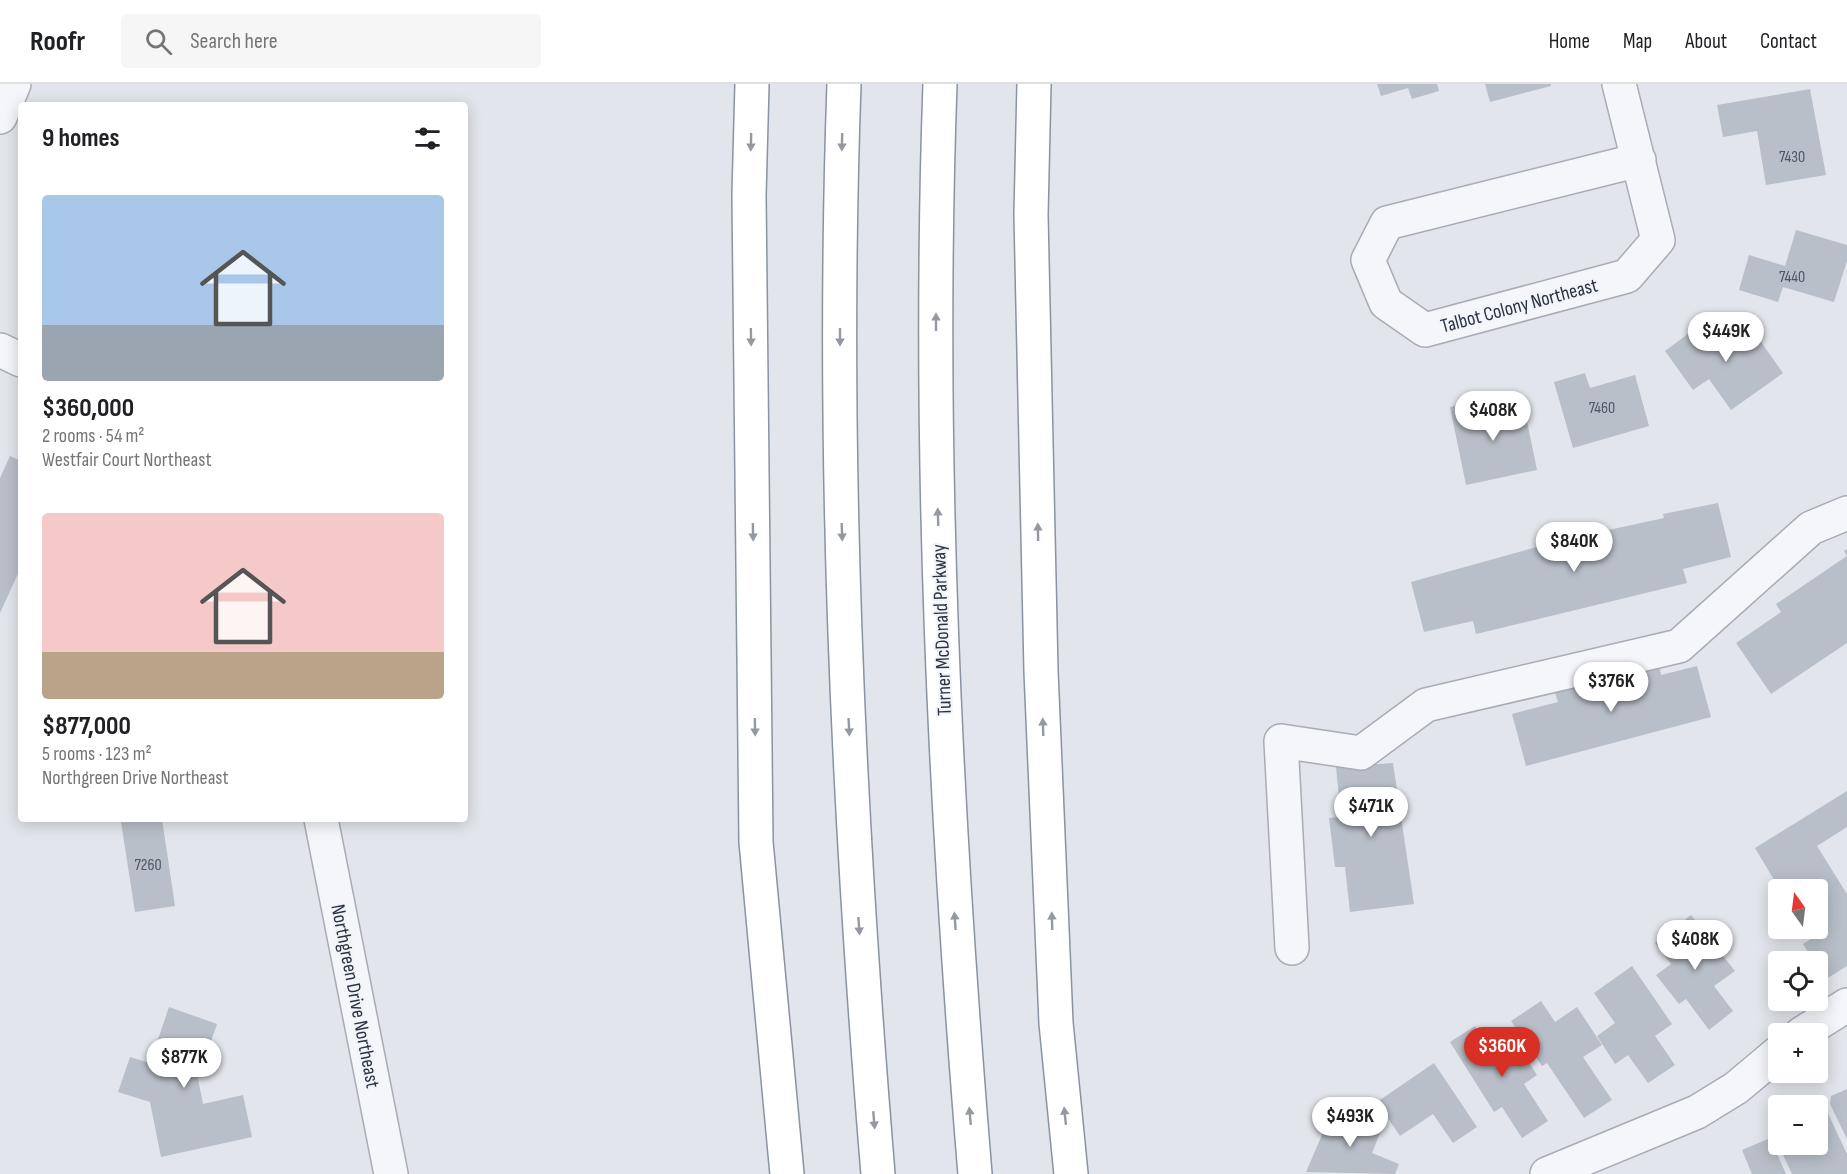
<!DOCTYPE html>
<meta charset="utf-8">
<style>
body{margin:0;font-family:"Sofia Sans Condensed",sans-serif;background:#f6f6f6;color:#202124;height:100vh;display:flex;flex-direction:column;font-size:22px;white-space:nowrap}
*{box-sizing:border-box;margin:0}
p{font-size:20px;color:#757577}
.icon{flex:none;width:33px;height:33px;fill:none;stroke:currentColor;stroke-width:2;stroke-linecap:round;stroke-linejoin:round}
.map{position:relative;flex:1;overflow:hidden}
.side{position:absolute;left:18px;top:18px;width:450px;height:720px;display:flex;flex-direction:column;background:#fff;border-radius:6px;box-shadow:0 3px 15px #0003}
.side>*{flex:none}
.needle{width:39px;rotate:346deg}
.controls{position:absolute;left:1768px;top:795px;display:grid;gap:12px}
.controls a{display:grid;place-items:center;width:60px;height:60px;border-radius:6px;background:#fff;box-shadow:0 3px 15px #0003;font-size:30px}
.price{position:absolute;translate:-50% -51px;padding:0 14px;border-radius:21px;background:#fff;color:#222;font-size:20px;line-height:39px;filter:drop-shadow(0 2px 3px #0008)}
.price::after{content:'';position:absolute;left:50%;top:36px;width:18px;height:14px;margin-left:-9px;background:inherit;clip-path:polygon(0 0,100% 0,50% 100%)}
.price.selected{background:#d93025;color:#fff}
ul{padding:0;list-style:none}
li{display:grid;align-content:center;gap:12px;height:318px;padding:0 24px}
li span{display:grid;place-items:center;height:186px;border-radius:6px;color:#555}
li>.icon{margin-inline-start:auto}
span .icon{width:108px;height:108px;fill:#fffc;stroke-width:1}
li b{font-size:26px}
h2{display:flex;justify-content:space-between;align-items:center;height:72px;padding:0 24px;font-size:26px}
header{display:flex;align-items:center;gap:36px;box-sizing:border-box;height:84px;padding:0 30px;background:#fff;border-bottom:2px solid #e0e0e0}
header strong{font-size:28px}
nav{display:flex;gap:33px;margin-inline-start:auto;font-size:21px}
.search{width:420px;height:54px;background:#f6f6f6;display:flex;align-items:center;gap:15px;box-sizing:border-box;padding:0 21px;border-radius:6px;color:#757577;font-size:22px}
.map>svg:first-child{display:block}
.building{fill:#b9bfc8}
.lines{fill:none;stroke-linecap:round;stroke-linejoin:round}
.minor-casing{stroke:#a7acb5;stroke-width:36}
.highway-casing{stroke:#8993a1;stroke-width:36}
.minor{stroke:#f5f6f9;stroke-width:33}
.highway{stroke:#fff;stroke-width:33}
.oneway{fill:#9499a1}
.labels{text-anchor:middle;stroke-width:4.5;stroke-linejoin:round;paint-order:stroke}
.number-label{font-size:16px;fill:#4e5664}
.street-label{font-size:20px;fill:#2a3343;stroke:#f2f4f8}
</style>
<header>
<strong>Roofr</strong>
<div class="search"><svg class="icon" aria-label="search" viewBox="0 0 24 24"><circle cx="10" cy="10" r="6"/><path d="M15 15l6 6"/></svg>Search here</div>
<nav><a>Home</a><a>Map</a><a>About</a><a>Contact</a></nav>
</header>
<div class="map">
<svg width="1847" height="1090" viewBox="0 0 1847 1090">
<rect width="100%" height="100%" fill="#e2e5eb"/>
<g class="building">
<path d="M1377 0H1437L1439 7 1412 15 1408 4 1381 12Z"/>
<path d="M1485 0H1551V2L1490 18Z"/>
<path d="M1810 5 1826 91 1766 101 1757 47 1723 53 1717 21Z"/>
<path d="M1796 146 1847 161V177L1834 218 1783 203 1778 218 1739 206 1749 171 1785 182Z"/>
<path d="M1744 234 1783 289 1731 326 1709 295 1693 306 1665 267 1693 246 1706 263Z"/>
<path d="M1585 289 1590 304 1635 291 1649 342 1573 364 1554 298Z"/>
<path d="M1480 317 1482 327 1523 318 1537 386 1466 401 1450 323Z"/>
<path d="M10 372 21 377V483L0 529V394Z"/>
<path d="M1718 419 1731 473 1683 485 1687 499 1476 550 1473 537 1424 548 1411 498 1544 461 1546 467 1583 458 1581 452 1664 434 1663 430Z"/>
<path d="M1847 465V559L1771 610 1736 559 1781 528 1776 520 1847 472 1844 467Z"/>
<path d="M1659 581 1661 591 1697 582 1711 633 1526 682 1512 630 1558 618 1555 609Z"/>
<path d="M1393 679 1414 820 1350 828 1345 783H1335L1329 734 1341 733 1336 683Z"/>
<path d="M1847 707V743L1817 762 1847 810V882L1818 900V878H1814L1803 860 1811 855 1805 844H1818V806H1780L1755 764Z"/>
<path d="M143 735H162L175 822 135 828 121 738Z"/>
<path d="M1691 831 1735 887 1714 902 1733 927 1709 946 1686 915 1679 920 1656 891 1671 880 1655 859Z"/>
<path d="M1632 882 1672 940 1655 952 1675 981 1648 999 1628 971 1615 980 1597 952 1615 939 1594 909Z"/>
<path d="M1541 917 1555 938 1577 923 1602 961 1583 973 1612 1016 1584 1034 1547 979 1542 982 1511 937Z"/>
<path d="M169 923 217 940 198 995 203 1020 243 1011 252 1053 161 1073 150 1018 118 1008 130 973 150 979Z"/>
<path d="M1475 942 1488 964 1511 950 1537 991 1524 1000 1548 1037 1522 1054 1502 1023 1494 1028 1450 958Z"/>
<path d="M1434 979 1477 1043 1453 1059 1433 1030 1400 1052 1377 1018Z"/>
<path d="M1847 1005V1055L1830 1020 1831 1012Z"/>
<path d="M1823 1019 1847 1070V1090H1792L1779 1062 1818 1060V1021Z"/>
<path d="M1334 1023 1382 1044 1372 1069 1399 1080 1395 1090 1306 1088Z"/>
<path d="M1770 1054 1786 1090H1752L1742 1066Z"/>
</g>
<g class="lines">
<defs>
<g id="minor">
<path d="M1619 0 1658 156 1627 192 1425 246 1386 219 1368 176 1387 139 1639 76"/>
<path d="M0 33 14 0"/>
<path d="M0 266 21 276"/>
<path d="M321 735 391 1090"/>
<path d="M1292 864 1281 657 1361 669 1426 621 1679 562 1811 444 1847 429"/>
<path d="M1801 950 1847 921"/>
<path d="M1547 1090 1697 1028 1736 1004 1779 968"/>
</g>
<g id="highway">
<path d="M752 0 749 111 756 758 787 1090"/>
<path d="M844 0C831 364 848 728 878 1090"/>
<path d="M940 0C927 364 945 727 975 1090"/>
<path d="M1034 0 1031 131 1041 587 1056 939 1071 1090"/>
</g>
</defs>
<use href="#minor" class="minor-casing"/>
<use href="#highway" class="highway-casing"/>
<use href="#minor" class="minor"/>
<use href="#highway" class="highway"/>
</g>
<defs><path id="oneway-solid" d="M-6-.8H1V-3.2L6.5 0L1 3.2V.8H-6Z" transform="scale(1.5)"/></defs>
<g class="oneway">
<use href="#oneway-solid" transform="translate(751 58) rotate(91)"/>
<use href="#oneway-solid" transform="translate(842 58) rotate(91)"/>
<use href="#oneway-solid" transform="translate(936 238) rotate(-90)"/>
<use href="#oneway-solid" transform="translate(751 253) rotate(89)"/>
<use href="#oneway-solid" transform="translate(840 253) rotate(90)"/>
<use href="#oneway-solid" transform="translate(938 433) rotate(-92)"/>
<use href="#oneway-solid" transform="translate(753 448) rotate(89)"/>
<use href="#oneway-solid" transform="translate(842 448) rotate(88)"/>
<use href="#oneway-solid" transform="translate(1038 448) rotate(-91)"/>
<use href="#oneway-solid" transform="translate(755 643) rotate(89)"/>
<use href="#oneway-solid" transform="translate(849 643) rotate(87)"/>
<use href="#oneway-solid" transform="translate(1043 643) rotate(-92)"/>
<use href="#oneway-solid" transform="translate(955 837) rotate(-94)"/>
<use href="#oneway-solid" transform="translate(1052 837) rotate(-92)"/>
<use href="#oneway-solid" transform="translate(859 842) rotate(86)"/>
<use href="#oneway-solid" transform="translate(970 1032) rotate(-95)"/>
<use href="#oneway-solid" transform="translate(1065 1032) rotate(-96)"/>
<use href="#oneway-solid" transform="translate(874 1036) rotate(85)"/>
</g>
<g class="labels">
<g class="number-label">
<text x="1792" y="78">7430</text>
<text x="1792" y="198">7440</text>
<text x="1602" y="329">7460</text>
<text x="148" y="786">7260</text>
</g>
<g class="street-label">
<text transform="translate(1519 221) rotate(-15)" y="7">Talbot Colony Northeast</text>
<text transform="translate(941 546) rotate(-92)" y="7">Turner McDonald Parkway</text>
<text transform="translate(356 912) rotate(79)" y="7">Northgreen Drive Northeast</text>
</g>
</g>
</svg>
<div class="controls">
<a><svg class="needle" viewBox="-14 -14 28 28"><path d="M0-13l5 13h-10z" fill="#e53935"/><path d="M0 13l5-13h-10z" fill="#757577"/></svg></a>
<a><svg class="icon" aria-label="locate" viewBox="0 0 24 24"><circle cx="12" cy="12" r="6"/><path d="M12 2v4M12 18v4M2 12h4M18 12h4"/></svg></a>
<a>+</a>
<a>−</a>
</div>
<b class="price" style="left:1726px;top:279px">$449K</b>
<b class="price" style="left:1493px;top:358px">$408K</b>
<b class="price" style="left:1574px;top:489px">$840K</b>
<b class="price" style="left:1611px;top:629px">$376K</b>
<b class="price" style="left:1371px;top:754px">$471K</b>
<b class="price" style="left:1695px;top:887px">$408K</b>
<b class="price selected" style="left:1502px;top:994px">$360K</b>
<b class="price" style="left:184px;top:1005px">$877K</b>
<b class="price" style="left:1350px;top:1064px">$493K</b>
<section class="side">
<h2>9 homes<svg class="icon" aria-label="filters" viewBox="0 0 24 24"><path d="M4 7h16M4 17h16"/><circle cx="9" cy="7" r="2"/><circle cx="15" cy="17" r="2"/></svg></h2>
<ul>
<li><span style="background:linear-gradient(#a9c7e8 70%,#9aa5b1 0)"><svg class="icon" aria-label="home" viewBox="0 0 24 24"><path d="M3 11l9-7 9 7M6 9v11h12V9"/></svg></span><div><b>$360,000</b><p>2 rooms · 54 m²</p><p>Westfair Court Northeast</p></div></li>
<li><span style="background:linear-gradient(#f6c9c9 75%,#b9a48a 0)"><svg class="icon" aria-label="home" viewBox="0 0 24 24"><path d="M3 11l9-7 9 7M6 9v11h12V9"/></svg></span><div><b>$877,000</b><p>5 rooms · 123 m²</p><p>Northgreen Drive Northeast</p></div></li>
</ul>
</section>
</div>
